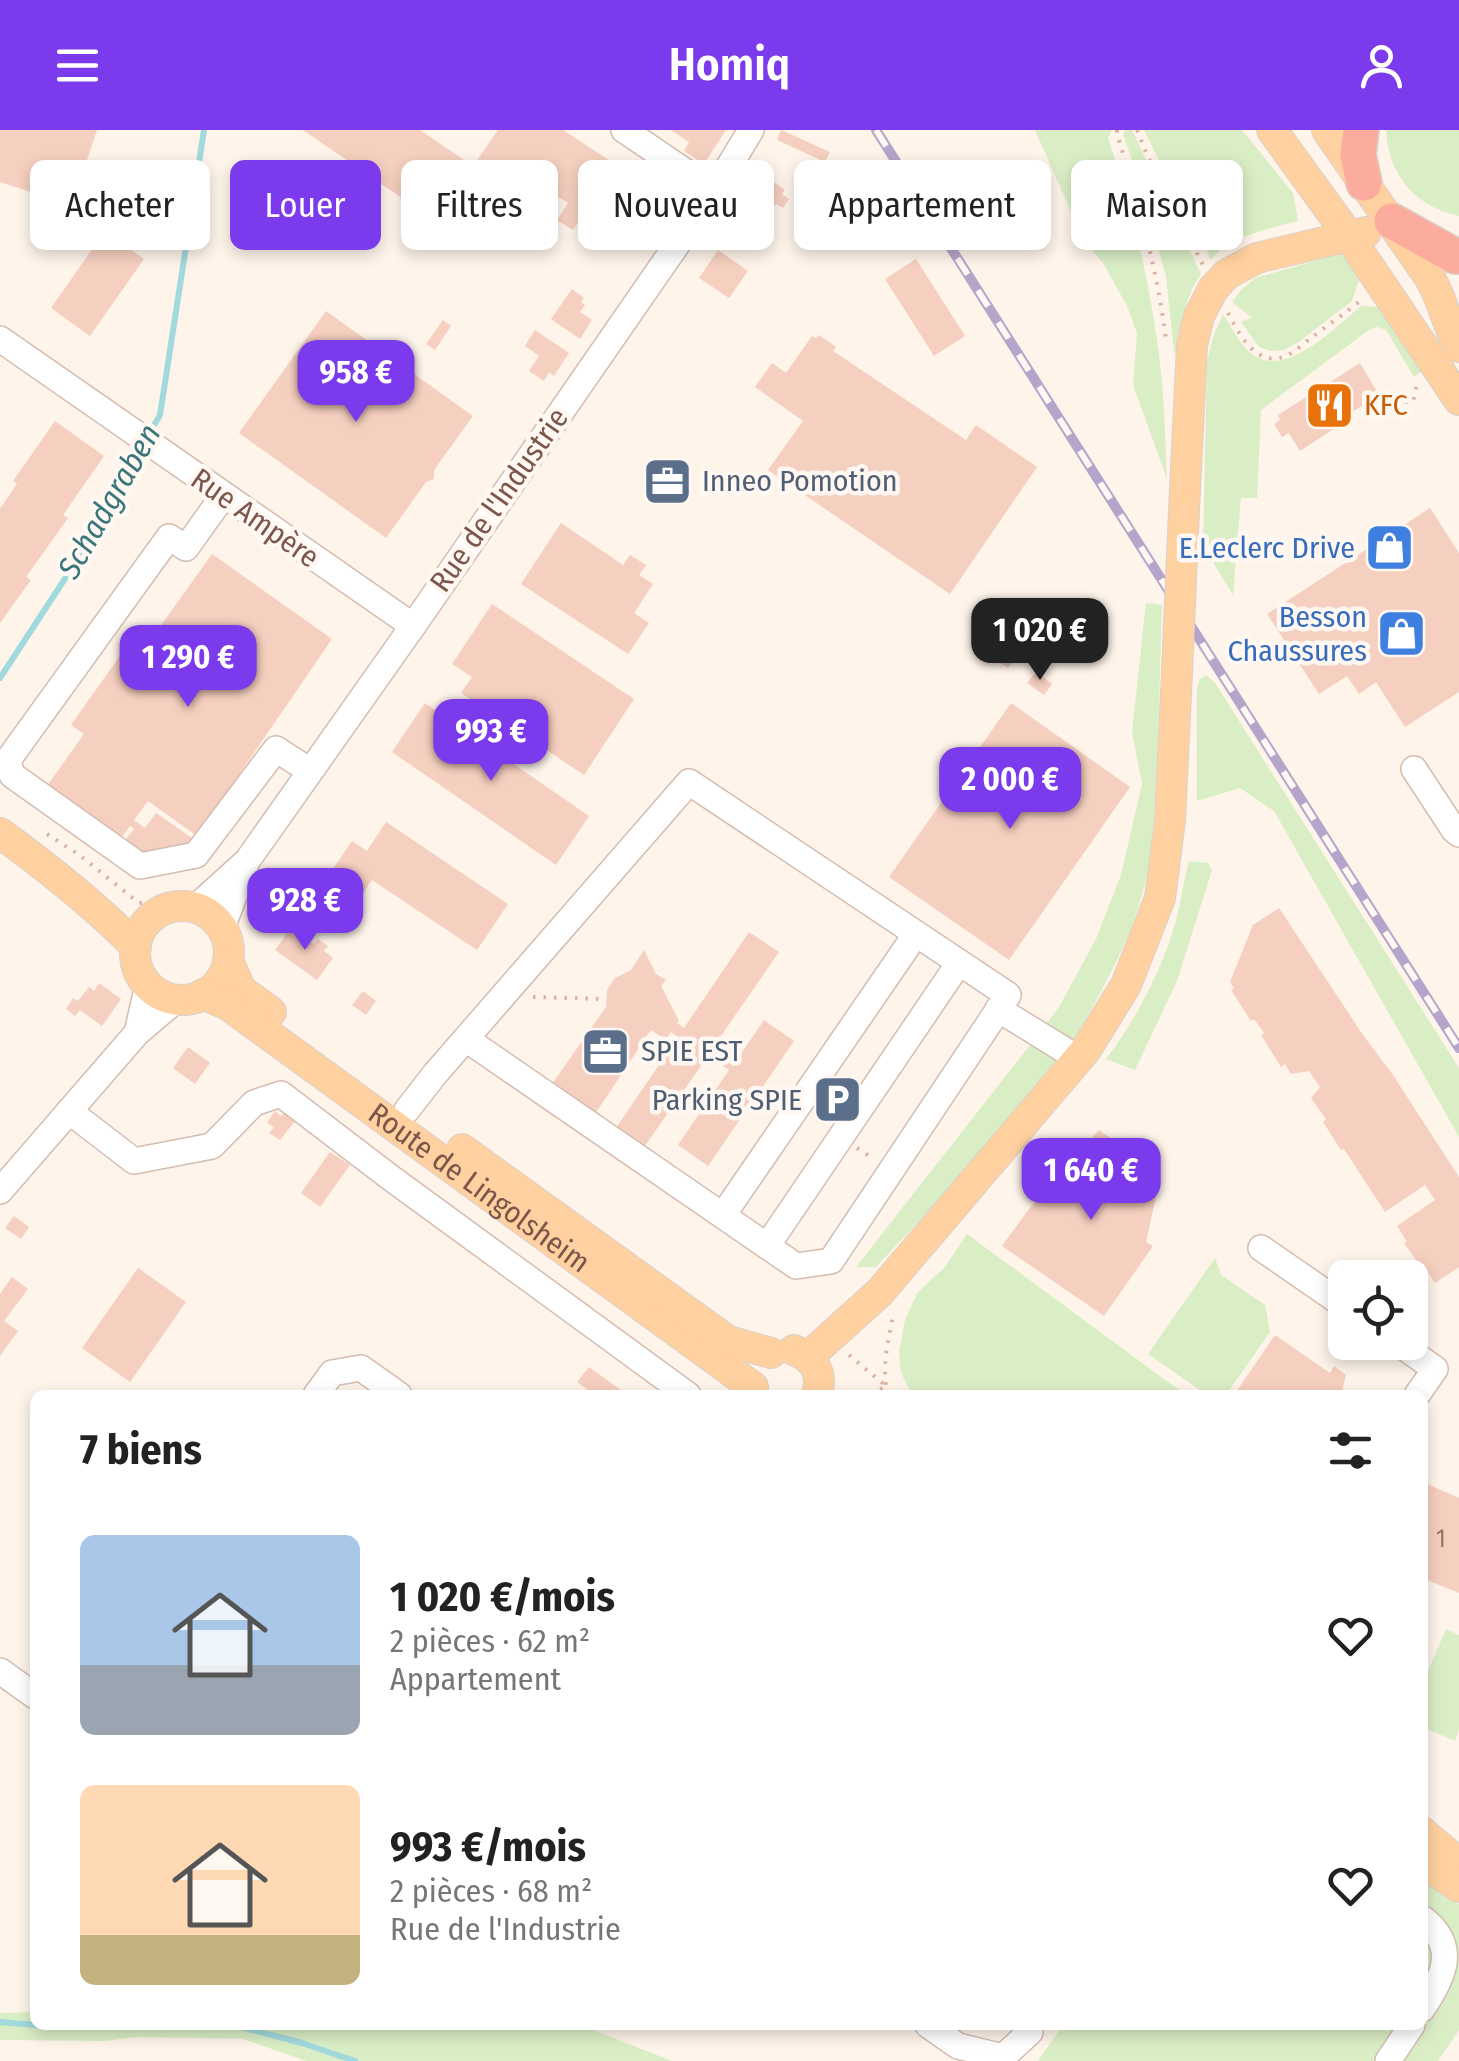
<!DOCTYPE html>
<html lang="fr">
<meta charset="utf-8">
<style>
body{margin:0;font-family:"Fira Sans Condensed",sans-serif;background:#f6f6f6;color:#222;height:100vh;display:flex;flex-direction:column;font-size:38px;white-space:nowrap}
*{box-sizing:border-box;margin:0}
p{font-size:32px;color:#767676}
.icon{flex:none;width:55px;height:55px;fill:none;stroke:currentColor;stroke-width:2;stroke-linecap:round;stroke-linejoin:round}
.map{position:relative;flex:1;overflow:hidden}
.drawer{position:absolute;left:30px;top:1260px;width:1398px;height:640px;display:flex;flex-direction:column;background:#fff;border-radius:15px;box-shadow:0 5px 15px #0003}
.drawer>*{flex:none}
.top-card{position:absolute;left:30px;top:30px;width:1400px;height:90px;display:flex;gap:20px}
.buttons{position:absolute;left:1328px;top:1130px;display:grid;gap:20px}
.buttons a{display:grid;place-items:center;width:100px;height:100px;border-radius:15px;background:#fff;box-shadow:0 5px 15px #0003;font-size:50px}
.price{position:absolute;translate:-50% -85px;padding:0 22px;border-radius:20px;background:#7c3aed;color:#fff;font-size:32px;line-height:65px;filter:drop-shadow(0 2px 5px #0008)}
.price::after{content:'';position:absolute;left:50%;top:60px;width:30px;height:22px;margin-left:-15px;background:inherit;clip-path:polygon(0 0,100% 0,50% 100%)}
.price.current{background:#222;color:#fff}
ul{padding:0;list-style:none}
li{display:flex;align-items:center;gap:30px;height:250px;padding:0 50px}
li span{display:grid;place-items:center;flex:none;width:280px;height:200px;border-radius:15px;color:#555}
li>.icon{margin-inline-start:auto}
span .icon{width:120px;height:120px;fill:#fffc;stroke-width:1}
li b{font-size:42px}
h2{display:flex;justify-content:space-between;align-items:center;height:120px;padding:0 50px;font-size:42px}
.tag{padding:0 35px;border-radius:15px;background:#fff;box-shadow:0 5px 15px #0003;font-size:35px;line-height:90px}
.tag.current{background:#7c3aed;color:#fff}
header{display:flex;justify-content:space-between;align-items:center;height:130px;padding:0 50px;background:#7c3aed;color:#fff;font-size:45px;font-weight:600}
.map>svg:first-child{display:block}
.green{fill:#daeec6}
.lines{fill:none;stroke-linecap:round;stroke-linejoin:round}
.stream{stroke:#a1dadd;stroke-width:6}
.building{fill:#f5cfbf}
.minor-casing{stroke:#d4bcb0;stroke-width:28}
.major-casing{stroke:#dad0cc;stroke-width:32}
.highway-casing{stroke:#dad0cc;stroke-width:38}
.path{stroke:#dbb2a1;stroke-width:4;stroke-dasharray:2.5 8;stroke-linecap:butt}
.minor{stroke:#fff;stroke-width:25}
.major{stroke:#ffd1a0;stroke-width:30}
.highway{stroke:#fcac9d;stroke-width:35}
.rail-casing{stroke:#b5a5ca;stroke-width:10}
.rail{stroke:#fff8f2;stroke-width:6;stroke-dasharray:19;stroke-linecap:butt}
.major-bridge-casing{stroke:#dad0cc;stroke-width:32;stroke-linecap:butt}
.major-bridge{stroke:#ffd1a0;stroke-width:30}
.labels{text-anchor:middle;stroke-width:9;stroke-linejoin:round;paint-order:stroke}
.number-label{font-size:25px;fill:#9a7467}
.food-label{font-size:30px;fill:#c56008;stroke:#fff8f2;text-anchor:start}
.service-label{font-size:30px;fill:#4e5e75;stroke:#fff8f2;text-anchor:start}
.street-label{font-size:30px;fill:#7c564a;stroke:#fff8f2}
.shop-label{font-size:30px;fill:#366cbe;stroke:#fff8f2;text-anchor:end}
.water-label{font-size:32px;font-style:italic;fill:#39767a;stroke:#fff8f2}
</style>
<header><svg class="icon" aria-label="menu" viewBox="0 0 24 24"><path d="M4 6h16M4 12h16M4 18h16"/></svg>Homiq<svg class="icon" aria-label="person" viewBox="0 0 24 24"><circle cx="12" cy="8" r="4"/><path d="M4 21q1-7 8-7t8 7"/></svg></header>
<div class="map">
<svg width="1459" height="1931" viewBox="0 0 1459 1931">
<rect width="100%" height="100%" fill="#fef4ea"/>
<g class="green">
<path d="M1035 0H1112L1108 8C1131 74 1147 141 1157 210 1164 255 1165 303 1167 349L1133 255 1137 203 1127 176 1103 133 1083 109Z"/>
<path d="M1125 0H1132L1201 144C1184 169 1181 193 1178 222H1174L1166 146 1141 57 1123 4Z"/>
<path d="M1144 0H1242L1293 63 1298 91C1268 99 1231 106 1210 130L1205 114 1186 87Z"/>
<path d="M1386 0H1459V86C1415 77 1388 44 1386 0Z"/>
<path d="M1346 122 1361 145 1352 171 1300 211 1284 220 1270 221 1259 217 1241 192 1252 188 1232 172 1240 161 1255 148Z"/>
<path d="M1361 176 1379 177 1426 238 1414 247 1386 200 1377 197 1369 200 1261 280 1257 368H1241L1233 465 1203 416 1207 231 1214 204 1223 184C1232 197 1239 214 1252 224 1286 250 1335 197 1361 176Z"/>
<path d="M1146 473 1162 475C1160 538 1159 602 1155 666 1153 697 1152 727 1144 757 1132 808 1100 865 1074 910L1046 894 1059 877 1096 809 1121 745 1142 654 1132 602Z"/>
<path d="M1206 545 1215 553 1459 938V1007L1274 681 1240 658 1197 671V558L1200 549Z"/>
<path d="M1189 731 1208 733 1212 740 1177 851 1135 940 1106 929C1135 891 1158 847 1173 801 1180 779 1183 754 1189 731Z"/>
<path d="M1030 915 1058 930 968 1039 876 1137H856Z"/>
<path d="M967 1104 1164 1249 1187 1265H912L901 1243 899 1222 905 1190 917 1163 945 1137Z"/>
<path d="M1215 1128 1221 1145 1265 1175 1270 1202 1226 1265H1207L1148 1224Z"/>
<path d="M1446 1499 1459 1505V1600L1455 1611 1423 1597V1553Z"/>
<path d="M1423 1749 1459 1774V1900L1438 1931H1038L1063 1895H1422Z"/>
<path d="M35 1882V1895H581L672 1931H306L243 1909 135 1907 106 1911 0 1910V1883Z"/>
</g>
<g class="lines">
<g class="stream">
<path d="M149 304 160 285 204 0"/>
<path d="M0 548 104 389 143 315"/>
<path d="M0 1892 35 1895"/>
<path d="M36 1895H126"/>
<path d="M233 1895 302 1913 355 1931"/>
</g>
</g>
<g class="building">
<path d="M0 0H97L72 75 0 52Z"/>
<path d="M303 0H420L473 36 498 0H563L618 36 604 56 607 61 604 65 598 64 573 100 557 90 568 73 518 40 470 115Z"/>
<path d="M671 0H726L704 34 684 21 689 12Z"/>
<path d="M781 0 830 22 825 32 777 10Z"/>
<path d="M761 43 785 60 782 64 789 69 783 78 776 74 765 90 740 73 743 69 739 64 743 60H749Z"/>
<path d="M671 54 686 65 675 79 661 69Z"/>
<path d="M105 101 144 129 90 206 51 178Z"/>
<path d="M718 120 748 141 729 168 699 148Z"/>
<path d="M916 129 965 206 934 226 885 149Z"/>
<path d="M572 159 584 168 581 172 585 175 580 182 592 190 580 209 551 189Z"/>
<path d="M326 181 473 286 434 340V349L426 352 386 408 239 303Z"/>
<path d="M443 190 451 196 435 220 426 214Z"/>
<path d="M535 200 569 223 554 246 549 242 544 251 529 241 539 226 525 216Z"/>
<path d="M819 205 836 217 833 221 966 310 976 295 1037 337 950 464 768 340 803 291 755 257 772 233 786 243 812 206 816 208Z"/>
<path d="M1360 233 1379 265 1341 289 1343 293 1300 321 1289 303 1282 307 1274 294 1280 290 1278 285Z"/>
<path d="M55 291 104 326 63 385 68 388 26 447 31 450 0 493V379L17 354 13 351Z"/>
<path d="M1430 378 1459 423V562L1405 597 1376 552 1359 564 1347 546 1319 564 1267 484Z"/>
<path d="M561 393 623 435 630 425 646 435 639 445 653 454 634 483 649 493 628 524 521 454Z"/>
<path d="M212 424 332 509 197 706 148 671 134 690 145 698 156 683 192 708 182 722 150 728 125 710 134 699 130 696 121 708 47 656 84 604 71 595 124 520 137 529Z"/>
<path d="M492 474 634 569 584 645 461 563 472 547 452 534Z"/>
<path d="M995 514 1015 527 1008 538 988 524Z"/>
<path d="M1036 542 1052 554 1044 565 1027 553Z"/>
<path d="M425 573 589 686 556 735 392 622Z"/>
<path d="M1011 573 1130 657 1009 830 889 747Z"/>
<path d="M386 692 508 774 477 820 372 750 361 766 329 745 352 711 367 721Z"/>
<path d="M340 774 354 785 345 798 330 787Z"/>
<path d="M1279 778 1363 905 1393 945 1459 1047V1137L1435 1153 1425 1138 1423 1140 1404 1113 1407 1112 1397 1096 1435 1070 1425 1055 1385 1082 1344 1019 1341 1020 1323 992 1326 989 1311 968 1320 957 1309 941 1291 944 1285 934 1281 937 1261 905 1264 903 1254 889 1251 891 1231 860 1234 858 1230 852 1253 795Z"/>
<path d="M291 798 314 814 318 809 328 816 324 821 333 828 317 850 275 820Z"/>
<path d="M749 802 779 822 714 916 736 931 764 890 794 911 708 1036 678 1015 729 940 708 926 642 1020 614 1001 678 907 671 902 666 910 651 900 595 984 552 954 606 877 607 860 615 848 631 840 644 820 656 844 666 850 661 856 679 891 677 893 684 898Z"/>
<path d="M99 853 121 869 102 896 80 880 75 886 66 879 73 868 78 871 89 857 94 861Z"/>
<path d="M363 861 376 871 366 885 352 875Z"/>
<path d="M188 917 210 933 195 954 173 938Z"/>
<path d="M275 981 281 986 284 983 295 991 280 1010 269 1003 274 997 267 993Z"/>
<path d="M1099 1000 1161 1044 1146 1112 1153 1116 1104 1186 1002 1116 1029 1079Z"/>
<path d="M330 1022 350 1035 320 1077 301 1063Z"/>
<path d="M14 1086 29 1097 21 1109 5 1098Z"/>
<path d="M138 1138 186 1172 130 1252 82 1218Z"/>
<path d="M12 1147 28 1159 4 1191 18 1201 0 1226V1164Z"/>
<path d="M1275 1205 1330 1243 1334 1236 1346 1245 1341 1265H1234Z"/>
<path d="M589 1237 628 1265H595L577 1252Z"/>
<path d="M1427 1354 1459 1368V1463L1422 1448V1366Z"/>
</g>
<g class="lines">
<defs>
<g id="minor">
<path d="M624 0 714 61"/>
<path d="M0 209 413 496"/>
<path d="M223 366 186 418 169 407 8 630 12 645 140 736 196 725 276 619 310 641"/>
<path d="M1414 639 1454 700 1459 704"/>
<path d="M195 778 247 731 413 496 714 61 751 0"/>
<path d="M222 798 245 737"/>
<path d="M998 879 1079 929"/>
<path d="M137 903 148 855"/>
<path d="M407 980 435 944 689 652 1008 865 831 1131 796 1136 466 909"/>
<path d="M69 981 134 1031 212 1016 254 973 281 964 391 1048 688 1265"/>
<path d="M0 1061 137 903 177 869"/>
<path d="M723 1085 916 804"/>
<path d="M767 1116 959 833"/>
<path d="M1261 1118 1345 1176"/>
<path d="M1397 1212 1435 1239 1417 1265"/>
<path d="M316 1265 332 1243 361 1238 399 1265"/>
<path d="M0 1541 35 1566"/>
<path d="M1422 1788C1459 1816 1444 1847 1422 1879"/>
<path d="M928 1895 958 1916 1003 1927 1030 1902"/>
<path d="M1388 1931 1412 1895"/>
</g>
<g id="major">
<path d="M1272 0 1348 105 1459 270"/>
<path d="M1327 0 1430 148C1443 170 1447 195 1459 217"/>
<path d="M1227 144 1257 128 1366 102"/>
<path d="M1184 380 1192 215 1199 186 1213 159"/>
<path d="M0 703C48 738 94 774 136 817"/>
<circle cx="182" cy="823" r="47"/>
<path d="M228 831 241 860 271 882"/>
<path id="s1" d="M203 864 228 875 753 1257"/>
<path d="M462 1019 728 1211 771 1223"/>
<path d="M794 1220C815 1228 823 1244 817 1265"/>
<path d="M808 1227 880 1162 1085 921 1126 855 1160 768 1170 690 1177 542"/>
<path d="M1422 1702 1459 1733"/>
<path d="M1422 1732 1459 1757"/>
</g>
<g id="highway">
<path d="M1361 0 1358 25 1364 53"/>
<path d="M1392 91 1455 126H1459"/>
</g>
</defs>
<use href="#minor" class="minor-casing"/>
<use href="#major" class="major-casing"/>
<use href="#highway" class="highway-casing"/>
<g class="path">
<path d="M1117 0V4C1138 71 1157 139 1166 209"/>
<path d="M1137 0 1148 27 1203 135"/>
<path d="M1228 183C1239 204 1256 238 1286 226 1295 222 1304 213 1312 207 1329 195 1346 182 1363 169"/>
<path d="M1405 272H1413L1417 254"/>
<path d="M47 704 78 724 139 773 174 770"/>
<path d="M533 867 606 869"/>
<path d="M761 958 777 968"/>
<path d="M857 1018 874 1029"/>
<path d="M849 1225 886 1256 872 1265"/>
<path d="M888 1265C881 1240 888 1211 893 1186"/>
</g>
<use href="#minor" class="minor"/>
<use href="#major" class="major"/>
<use href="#highway" class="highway"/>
<defs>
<path id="rail" d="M876 0 1459 918"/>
</defs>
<use href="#rail" class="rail-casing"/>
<use href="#rail" class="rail"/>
<defs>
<g id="major-bridge">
<path d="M1213 159 1227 144"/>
<path d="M1177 542 1184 380"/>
</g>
</defs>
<use href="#major-bridge" class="major-bridge-casing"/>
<use href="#major-bridge" class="major-bridge"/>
</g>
<defs>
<symbol id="restaurant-square" viewBox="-11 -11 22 22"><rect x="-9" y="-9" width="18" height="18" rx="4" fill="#e8710a" stroke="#fff8f2"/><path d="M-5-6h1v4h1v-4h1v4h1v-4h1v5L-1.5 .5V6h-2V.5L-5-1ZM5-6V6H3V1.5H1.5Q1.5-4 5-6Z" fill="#fff"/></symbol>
<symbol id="office-square" viewBox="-11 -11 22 22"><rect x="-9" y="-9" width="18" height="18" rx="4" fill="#5c6f8a" stroke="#fff8f2"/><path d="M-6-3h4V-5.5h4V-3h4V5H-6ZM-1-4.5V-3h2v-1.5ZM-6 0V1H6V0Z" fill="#fff"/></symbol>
<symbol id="shop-square" viewBox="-11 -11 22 22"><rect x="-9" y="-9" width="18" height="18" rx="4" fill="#3f7fe0" stroke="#fff8f2"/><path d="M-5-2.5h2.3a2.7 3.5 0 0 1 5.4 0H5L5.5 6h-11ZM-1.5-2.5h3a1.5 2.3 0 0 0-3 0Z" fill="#fff"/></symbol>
<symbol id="parking-square" viewBox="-11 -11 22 22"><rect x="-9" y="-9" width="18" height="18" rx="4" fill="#5c6f8a" stroke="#fff8f2"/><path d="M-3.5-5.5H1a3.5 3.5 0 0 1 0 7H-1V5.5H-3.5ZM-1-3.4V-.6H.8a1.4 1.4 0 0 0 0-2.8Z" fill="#fff"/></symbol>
</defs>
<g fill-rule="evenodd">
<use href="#restaurant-square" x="1302" y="248" width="55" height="55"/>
<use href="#office-square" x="640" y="324" width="55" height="55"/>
<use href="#shop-square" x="1362" y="390" width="55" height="55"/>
<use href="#shop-square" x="1374" y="476" width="55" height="55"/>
<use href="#office-square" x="578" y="894" width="55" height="55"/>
<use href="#parking-square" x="810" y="942" width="55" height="55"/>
</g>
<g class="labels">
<g class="number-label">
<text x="1441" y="1417">1</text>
</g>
<g class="food-label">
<text x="1364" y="285">KFC</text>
</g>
<g class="service-label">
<text x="702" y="361">Inneo Pomotion</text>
<text x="641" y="931">SPIE EST</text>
<text x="802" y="980" text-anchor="end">Parking SPIE</text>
</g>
<g class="street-label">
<text transform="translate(499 370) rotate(-55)" y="10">Rue de l'Industrie</text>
<text transform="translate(255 388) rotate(35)" y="10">Rue Ampère</text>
<text dy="10" stroke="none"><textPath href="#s1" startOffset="338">Route de Lingolsheim</textPath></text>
</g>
<g class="shop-label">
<text x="1355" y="428">E.Leclerc Drive</text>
<text x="1367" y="497">Besson<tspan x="1367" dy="34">Chaussures</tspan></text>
</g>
<g class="water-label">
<text transform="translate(109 371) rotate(-60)" y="11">Schadgraben</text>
</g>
</g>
</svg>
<div class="buttons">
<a><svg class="icon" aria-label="locate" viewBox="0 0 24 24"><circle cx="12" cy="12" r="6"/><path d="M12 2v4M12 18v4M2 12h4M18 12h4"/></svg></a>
</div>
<b class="price" style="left:356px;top:295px">958 €</b>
<b class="price current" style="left:1040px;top:553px">1 020 €</b>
<b class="price" style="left:188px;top:580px">1 290 €</b>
<b class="price" style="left:491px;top:654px">993 €</b>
<b class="price" style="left:1010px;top:702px">2 000 €</b>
<b class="price" style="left:305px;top:823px">928 €</b>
<b class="price" style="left:1091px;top:1093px">1 640 €</b>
<div class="top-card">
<a class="tag">Acheter</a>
<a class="tag current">Louer</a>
<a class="tag">Filtres</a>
<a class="tag">Nouveau</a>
<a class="tag">Appartement</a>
<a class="tag">Maison</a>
</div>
<section class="drawer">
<h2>7 biens<svg class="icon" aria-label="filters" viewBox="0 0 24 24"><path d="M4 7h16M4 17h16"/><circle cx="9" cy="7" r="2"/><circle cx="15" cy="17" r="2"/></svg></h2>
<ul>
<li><span style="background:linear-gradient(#a9c7e8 65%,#9aa5b1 0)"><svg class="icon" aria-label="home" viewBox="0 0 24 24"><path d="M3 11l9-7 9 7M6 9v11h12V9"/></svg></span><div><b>1 020 €/mois</b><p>2 pièces · 62 m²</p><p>Appartement</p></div><svg class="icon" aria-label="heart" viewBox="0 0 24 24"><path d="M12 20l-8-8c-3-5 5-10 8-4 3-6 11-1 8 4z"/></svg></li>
<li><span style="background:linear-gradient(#ffd9b3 75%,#c2b280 0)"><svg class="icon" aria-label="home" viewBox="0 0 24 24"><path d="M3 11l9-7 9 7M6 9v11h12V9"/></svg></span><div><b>993 €/mois</b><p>2 pièces · 68 m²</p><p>Rue de l'Industrie</p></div><svg class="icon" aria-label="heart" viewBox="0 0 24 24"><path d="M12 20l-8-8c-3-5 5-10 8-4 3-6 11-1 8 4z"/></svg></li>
</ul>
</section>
</div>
